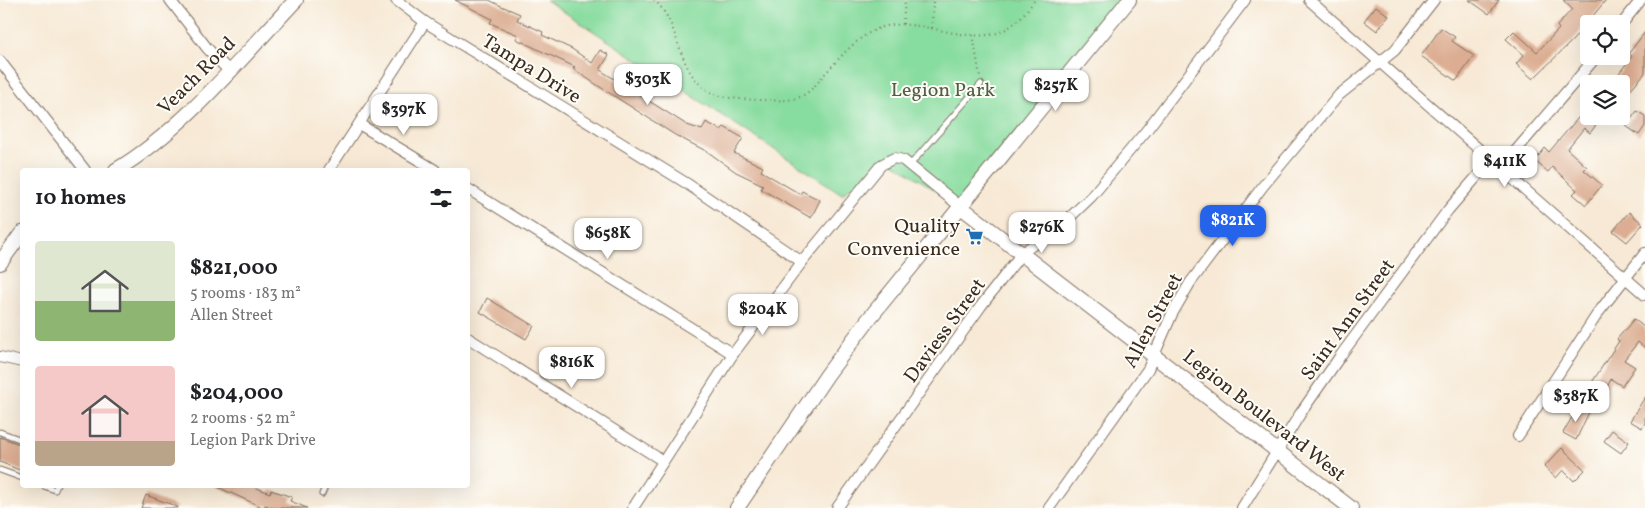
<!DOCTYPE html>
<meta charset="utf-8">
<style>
body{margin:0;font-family:Vollkorn,serif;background:#f6f6f6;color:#202124;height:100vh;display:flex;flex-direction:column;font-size:19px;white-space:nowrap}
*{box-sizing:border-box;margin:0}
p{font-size:16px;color:#757577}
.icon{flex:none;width:28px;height:28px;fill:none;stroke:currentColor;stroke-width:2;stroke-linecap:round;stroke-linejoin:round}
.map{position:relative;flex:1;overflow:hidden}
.side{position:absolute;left:20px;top:168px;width:450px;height:320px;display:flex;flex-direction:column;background:#fff;border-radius:5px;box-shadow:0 5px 20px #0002}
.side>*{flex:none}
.tools{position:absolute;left:1580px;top:15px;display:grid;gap:10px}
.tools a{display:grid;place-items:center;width:50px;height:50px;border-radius:5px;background:#fff;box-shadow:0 5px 20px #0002;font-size:25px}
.price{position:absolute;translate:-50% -42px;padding:0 11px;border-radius:10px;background:#fff;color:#222;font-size:16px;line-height:32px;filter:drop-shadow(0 1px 2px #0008)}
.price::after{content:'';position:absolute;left:50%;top:30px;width:15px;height:11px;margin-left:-8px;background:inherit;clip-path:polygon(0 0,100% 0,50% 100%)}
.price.current{background:#2563eb;color:#fff}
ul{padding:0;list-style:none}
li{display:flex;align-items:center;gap:15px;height:125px;padding:0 15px}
li span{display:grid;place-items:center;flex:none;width:140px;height:100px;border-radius:5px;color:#555}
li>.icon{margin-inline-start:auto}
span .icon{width:60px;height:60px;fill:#fffc;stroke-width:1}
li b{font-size:21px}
h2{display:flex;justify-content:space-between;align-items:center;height:60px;padding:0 15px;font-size:21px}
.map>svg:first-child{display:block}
.green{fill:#87dc9f;stroke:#61835e}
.building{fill:#dcad92}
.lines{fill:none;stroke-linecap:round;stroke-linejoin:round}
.lane-casing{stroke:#7d6d5e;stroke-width:7}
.street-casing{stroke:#7d6d5e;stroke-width:12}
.secondary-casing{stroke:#7d6d5e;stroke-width:16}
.path{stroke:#7d6d5e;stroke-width:2;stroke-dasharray:1 4;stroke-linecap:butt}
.lane{stroke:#fff;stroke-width:5}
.street{stroke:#fff;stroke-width:10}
.secondary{stroke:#fff;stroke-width:14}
.labels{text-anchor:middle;stroke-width:4;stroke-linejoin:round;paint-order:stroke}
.street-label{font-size:20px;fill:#3b2a1e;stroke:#fdfcf7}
.park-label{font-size:20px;fill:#525f45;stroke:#fdfcf7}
.poi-label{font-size:20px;fill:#3b2a1e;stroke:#fdfcf7;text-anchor:end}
</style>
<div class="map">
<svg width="1645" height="508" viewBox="0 0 1645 508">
<rect width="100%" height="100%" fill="#fdfcf7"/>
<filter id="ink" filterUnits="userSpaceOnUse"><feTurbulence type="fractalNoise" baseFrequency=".02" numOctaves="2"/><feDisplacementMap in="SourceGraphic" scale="10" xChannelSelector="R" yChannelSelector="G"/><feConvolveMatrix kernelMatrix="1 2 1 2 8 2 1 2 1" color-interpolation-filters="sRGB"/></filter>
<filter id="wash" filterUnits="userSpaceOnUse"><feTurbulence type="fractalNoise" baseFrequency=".0096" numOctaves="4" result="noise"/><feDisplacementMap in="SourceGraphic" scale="20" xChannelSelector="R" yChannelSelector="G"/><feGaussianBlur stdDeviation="1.12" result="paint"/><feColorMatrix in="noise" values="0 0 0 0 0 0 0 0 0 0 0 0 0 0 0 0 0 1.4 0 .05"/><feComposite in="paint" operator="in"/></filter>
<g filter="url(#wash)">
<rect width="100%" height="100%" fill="#f7e9d5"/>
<path class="green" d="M546 0H1129L961 207 888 159 842 194Z"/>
<g id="blocks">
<g class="building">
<path d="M455 0H489L499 5 520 14 517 20 543 32 542 35 572 49 592 63 600 50 609 55 600 70 687 125 702 130 706 122 721 130 724 127 743 138 734 153 763 167 761 171 800 194 802 191 820 200 811 218 761 189 763 185 736 172 708 152 675 135 600 87 573 69 575 67 516 39 518 35 490 23 492 19Z"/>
<path d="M1469 0H1499L1489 14Z"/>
<path d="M1563 0H1606L1573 40 1533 79 1516 64 1524 55 1506 39 1514 31 1537 52 1559 29 1557 26 1572 9Z"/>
<path d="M1376 6 1389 16 1377 31 1364 21Z"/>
<path d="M1441 28 1455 37 1452 41 1474 56 1456 81 1421 56Z"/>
<path d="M1645 32V73L1621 100V84H1611L1632 56 1629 53Z"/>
<path d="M1589 105V116H1603L1590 133 1584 128 1567 149 1587 167 1584 170 1602 185 1586 205 1573 194 1577 190 1552 167 1548 172 1535 161 1545 148 1549 152Z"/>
<path d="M1637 111 1645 116V126L1639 135 1626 126Z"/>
<path d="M1629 212 1643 224 1627 242 1613 231Z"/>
<path d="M487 298 534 326 526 339 480 312Z"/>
<path d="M1634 319 1645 328V348L1638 342 1624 360 1635 367 1622 386 1611 379 1600 402 1585 393 1619 341 1617 339Z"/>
<path d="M1645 397V423L1642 428 1630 421Z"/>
<path d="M1579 405 1589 412 1576 440 1563 433Z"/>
<path d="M1612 430 1629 442 1621 453 1604 441Z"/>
<path d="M0 437 22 445V471L0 462Z"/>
<path d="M1562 448 1585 470 1574 481 1563 470 1556 478 1544 467Z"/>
<path d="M213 485H249L270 493 271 490 292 497 290 501 307 508H274L265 505 264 508Z"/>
<path d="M146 495 178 507V508H141Z"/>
</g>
</g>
</g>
<g filter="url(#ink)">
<use href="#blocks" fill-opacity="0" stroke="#7d6d5e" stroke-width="1"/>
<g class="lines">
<defs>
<g id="lane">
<path d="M910 165 981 84"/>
<path d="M0 432 22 440"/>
<path d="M0 470 22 478"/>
<path d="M41 485 55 490 57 485"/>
<path d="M322 494 326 485"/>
</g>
<g id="street">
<path d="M170 0 207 48 229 71"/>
<path d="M396 0 425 22 686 183 802 262"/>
<path d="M1309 0 1645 295"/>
<path d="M1621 25 1641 0"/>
<path d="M0 61 85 170"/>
<path d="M359 124 435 170"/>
<path d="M1501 168 1597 56"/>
<path d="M329 170 425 22"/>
<path d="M468 189 733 354"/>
<path d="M468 338 663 461"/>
<path d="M0 357 22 362"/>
<path d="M1518 436 1598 313 1645 253"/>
<path d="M633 508 733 354 802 262 881 165 894 158 903 160 961 207"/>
<path d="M837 508 981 306 1022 253 1067 220 1091 197 1146 131 1245 0"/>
<path d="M1049 508 1148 369 1172 314 1190 283 1263 186 1339 95 1395 50 1434 0"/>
<path d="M1242 508 1300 414 1341 355 1448 210 1492 159"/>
</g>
<g id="secondary">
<path d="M116 170C182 131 243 56 296 0"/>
<path d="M961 207 1351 508"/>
<path d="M0 263 22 233"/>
<path d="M737 508 827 375 868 320 1129 0"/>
</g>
</defs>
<use href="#lane" class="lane-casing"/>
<use href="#street" class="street-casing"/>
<use href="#secondary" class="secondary-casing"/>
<g class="path">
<path d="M654 0C684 26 674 78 717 95 729 99 745 99 758 100 772 100 787 102 800 97 809 93 816 85 822 77 840 58 857 35 883 27 922 15 977 53 1012 25 1021 18 1028 9 1035 0"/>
<path d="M903 24 905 0"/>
<path d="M932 28 933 0"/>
<path d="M973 35 980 77"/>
</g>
<use href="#lane" class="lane"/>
<use href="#street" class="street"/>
<use href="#secondary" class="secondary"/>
</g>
</g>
<defs>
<symbol id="supermarket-bare" viewBox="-9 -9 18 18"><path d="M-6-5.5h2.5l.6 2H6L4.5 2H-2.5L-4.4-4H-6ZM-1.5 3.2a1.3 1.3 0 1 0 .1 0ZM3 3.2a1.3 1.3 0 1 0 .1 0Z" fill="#1f6fb2" stroke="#fdfcf7" stroke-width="2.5" paint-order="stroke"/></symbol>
</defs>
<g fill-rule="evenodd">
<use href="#supermarket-bare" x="962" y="224" width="25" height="25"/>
</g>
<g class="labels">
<g class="street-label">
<text transform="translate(532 68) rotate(32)" y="7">Tampa Drive</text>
<text transform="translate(196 75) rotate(-45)" y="7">Veach Road</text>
<text transform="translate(1347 319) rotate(-54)" y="7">Saint Ann Street</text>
<text transform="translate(1152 320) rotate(-62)" y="7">Allen Street</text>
<text transform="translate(944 330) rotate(-54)" y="7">Daviess Street</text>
<text transform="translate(1265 415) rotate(38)" y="7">Legion Boulevard West</text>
</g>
<g class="park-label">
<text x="943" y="96">Legion Park</text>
</g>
<g class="poi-label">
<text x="960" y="232">Quality<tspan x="960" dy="23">Convenience</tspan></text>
</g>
</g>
</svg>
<div class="tools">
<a><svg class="icon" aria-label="locate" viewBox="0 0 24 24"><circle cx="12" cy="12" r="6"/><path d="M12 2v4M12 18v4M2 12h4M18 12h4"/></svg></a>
<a><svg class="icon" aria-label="layers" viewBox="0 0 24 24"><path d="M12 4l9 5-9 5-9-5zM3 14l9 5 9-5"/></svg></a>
</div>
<b class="price" style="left:648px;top:106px">$303K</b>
<b class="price" style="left:1056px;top:112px">$257K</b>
<b class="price" style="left:404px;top:136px">$397K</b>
<b class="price" style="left:1505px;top:188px">$411K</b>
<b class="price current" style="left:1233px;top:247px">$821K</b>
<b class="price" style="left:1042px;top:254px">$276K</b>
<b class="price" style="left:608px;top:260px">$658K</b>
<b class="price" style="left:763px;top:336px">$204K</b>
<b class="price" style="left:572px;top:389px">$816K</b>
<b class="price" style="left:1576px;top:423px">$387K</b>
<section class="side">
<h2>10 homes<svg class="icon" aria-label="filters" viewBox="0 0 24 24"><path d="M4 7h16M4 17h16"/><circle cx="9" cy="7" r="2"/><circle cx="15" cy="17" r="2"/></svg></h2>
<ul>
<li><span style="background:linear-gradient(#dfe7d0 60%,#8fb573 0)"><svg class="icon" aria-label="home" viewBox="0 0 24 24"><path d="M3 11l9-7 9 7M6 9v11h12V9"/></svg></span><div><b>$821,000</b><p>5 rooms · 183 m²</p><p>Allen Street</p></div></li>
<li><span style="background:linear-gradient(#f6c9c9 75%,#b9a48a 0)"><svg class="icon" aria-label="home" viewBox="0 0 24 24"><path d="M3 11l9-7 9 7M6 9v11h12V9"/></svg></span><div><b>$204,000</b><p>2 rooms · 52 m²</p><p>Legion Park Drive</p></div></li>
</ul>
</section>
</div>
